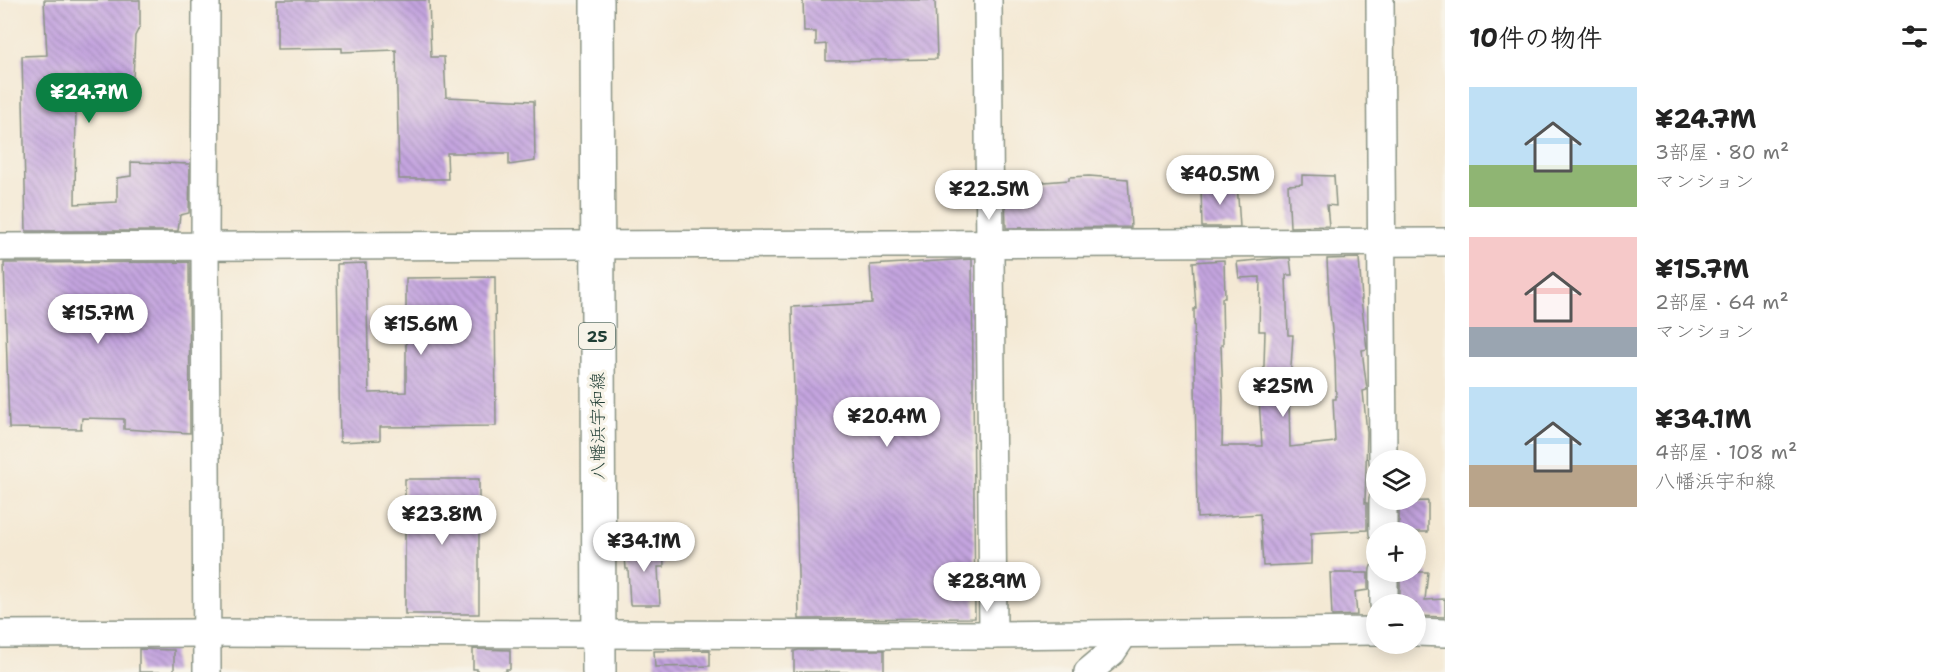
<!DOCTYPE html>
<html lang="ja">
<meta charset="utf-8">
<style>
body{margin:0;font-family:"Shantell Sans","Klee One",sans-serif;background:#f6f6f6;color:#222;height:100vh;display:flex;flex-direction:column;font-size:22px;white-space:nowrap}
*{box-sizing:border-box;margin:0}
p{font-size:20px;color:#767676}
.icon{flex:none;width:33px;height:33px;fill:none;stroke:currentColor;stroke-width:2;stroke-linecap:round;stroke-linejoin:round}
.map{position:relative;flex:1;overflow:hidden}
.panel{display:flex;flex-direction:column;background:#fff;width:510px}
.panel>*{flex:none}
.tools{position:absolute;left:1366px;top:450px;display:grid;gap:12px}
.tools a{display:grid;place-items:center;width:60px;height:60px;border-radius:50%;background:#fff;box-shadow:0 3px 15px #0003;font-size:30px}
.price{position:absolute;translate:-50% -51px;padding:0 14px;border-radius:21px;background:#fff;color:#222;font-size:20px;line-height:39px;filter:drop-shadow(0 2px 3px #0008)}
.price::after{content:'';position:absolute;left:50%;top:36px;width:18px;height:14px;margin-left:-9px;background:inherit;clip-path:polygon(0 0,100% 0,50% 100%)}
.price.on{background:#0b8043;color:#fff}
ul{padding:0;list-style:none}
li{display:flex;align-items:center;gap:18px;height:150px;padding:0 24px}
li span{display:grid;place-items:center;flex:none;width:168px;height:120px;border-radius:0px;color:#555}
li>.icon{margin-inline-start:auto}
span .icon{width:72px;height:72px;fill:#fffc;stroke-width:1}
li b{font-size:26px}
h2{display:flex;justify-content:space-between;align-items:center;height:72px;padding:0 24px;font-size:26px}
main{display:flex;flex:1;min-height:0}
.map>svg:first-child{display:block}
.building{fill:url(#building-back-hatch)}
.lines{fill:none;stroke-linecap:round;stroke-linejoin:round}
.minor-casing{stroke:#8a9384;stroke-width:30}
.primary-casing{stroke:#8a9384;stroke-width:36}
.minor{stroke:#fff;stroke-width:27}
.primary{stroke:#fff;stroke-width:33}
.labels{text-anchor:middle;stroke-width:6;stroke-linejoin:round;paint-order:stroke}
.shield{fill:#f7f3e8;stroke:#60746a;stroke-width:1.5}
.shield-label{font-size:16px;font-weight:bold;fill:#1f3d34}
.street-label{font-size:18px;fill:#1f3d34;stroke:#f7f3e8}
</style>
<main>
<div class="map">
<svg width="1445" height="672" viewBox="0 0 1445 672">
<defs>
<pattern id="building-back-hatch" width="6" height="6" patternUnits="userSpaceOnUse" patternTransform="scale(1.5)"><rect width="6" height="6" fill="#c4a4df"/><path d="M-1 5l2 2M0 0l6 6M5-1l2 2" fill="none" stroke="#9f87b6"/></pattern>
</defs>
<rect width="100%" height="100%" fill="#f7f3e8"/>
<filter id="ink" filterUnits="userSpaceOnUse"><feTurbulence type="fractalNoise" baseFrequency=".0167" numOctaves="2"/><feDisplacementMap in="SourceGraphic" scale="12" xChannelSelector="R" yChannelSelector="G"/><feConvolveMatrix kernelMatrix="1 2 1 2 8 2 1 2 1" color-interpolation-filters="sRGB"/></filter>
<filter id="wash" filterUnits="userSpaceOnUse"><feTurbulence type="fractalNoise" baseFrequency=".008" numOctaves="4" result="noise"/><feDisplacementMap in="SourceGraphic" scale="24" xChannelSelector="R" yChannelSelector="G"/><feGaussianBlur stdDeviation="1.35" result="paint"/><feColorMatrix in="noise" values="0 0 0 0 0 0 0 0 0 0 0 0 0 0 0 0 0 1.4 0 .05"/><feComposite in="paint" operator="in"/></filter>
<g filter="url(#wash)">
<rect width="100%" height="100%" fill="#f4e9d4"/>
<g id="blocks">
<g class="building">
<path d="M44 0H140V26L135 36 132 100 76 99 75 204 117 202V178L131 176V162L190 164 189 213 180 215 178 231H26L22 56 47 55Z"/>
<path d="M277 0H429L431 57H444L446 97 534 101 535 161 509 165V153H447L448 179H399L396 50 342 52V48L277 49Z"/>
<path d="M803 0H935L937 59 826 61V44L816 45V32H804Z"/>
<path d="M1302 175 1334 176 1336 206 1327 205 1329 226 1290 227 1288 185 1302 184Z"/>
<path d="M1089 176 1128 179 1131 227 1006 228 1005 185 1069 180V177Z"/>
<path d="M1237 183 1240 227H1202L1201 185Z"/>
<path d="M1280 258H1290L1292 275H1286L1288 335H1293L1289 399 1290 447 1335 442 1333 399H1336L1335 360 1329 301 1327 259 1359 258 1362 299H1361L1367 349 1362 350 1367 390 1363 391 1367 433 1365 503H1367V530L1311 533V564L1263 566 1260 514 1197 518 1194 309H1196L1193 262 1224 260 1225 298H1222L1223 345H1221L1223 398 1222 446H1262L1259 399H1263L1265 331H1259L1260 277 1239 278 1237 262Z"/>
<path d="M972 259 975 618 799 619 792 307 872 303 870 265Z"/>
<path d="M189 262 190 433 124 429V419L82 418 81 429 9 428 4 263Z"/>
<path d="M366 263 369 393 406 392V278L495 277 496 426 380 427V440L340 442 337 264Z"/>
<rect x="405" y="479" width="74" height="135"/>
<path d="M1428 501V532H1399V502Z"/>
<path d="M663 544 664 567H658L660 605H630L628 569H626L624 545Z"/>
<path d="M1400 572H1428L1425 600 1445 599V617L1416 616V604H1400Z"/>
<path d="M1330 573H1368V590L1355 592 1357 615 1332 616Z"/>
<path d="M139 649 174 650V672H139Z"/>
<path d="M473 649 510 650V669H506V672H477V669H473Z"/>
<path d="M710 650V666L655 667 654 651Z"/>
<path d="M799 650H884V672H794V651Z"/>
</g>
</g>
</g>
<g filter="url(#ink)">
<use href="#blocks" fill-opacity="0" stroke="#8a9384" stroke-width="1.5"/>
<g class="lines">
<defs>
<g id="minor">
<path d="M206 0 205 246 207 672"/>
<path d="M988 0 993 635"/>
<path d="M1380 0 1383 460"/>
<path d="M0 247 1445 242"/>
<path d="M1383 500V532"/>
<path d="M1384 572V604"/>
<path d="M1416 632 1445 633"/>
<path d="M0 634 206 633 993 635 1377 631"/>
<path d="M1088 672 1112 652 1124 634"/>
</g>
<path id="primary" d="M597 0 599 672"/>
</defs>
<use href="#minor" class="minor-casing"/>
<use href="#primary" class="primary-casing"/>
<use href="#minor" class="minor"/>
<use href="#primary" class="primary"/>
</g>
</g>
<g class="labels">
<rect class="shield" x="579" y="323" width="36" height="26" rx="4.5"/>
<g class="shield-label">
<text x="597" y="342">25</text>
</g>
<g class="street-label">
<text transform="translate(598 426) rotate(-90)" y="6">八幡浜宇和線</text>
</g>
</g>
</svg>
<div class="tools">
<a><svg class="icon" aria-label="layers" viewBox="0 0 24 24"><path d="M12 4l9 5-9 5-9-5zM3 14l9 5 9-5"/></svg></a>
<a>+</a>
<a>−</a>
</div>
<b class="price on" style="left:89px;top:124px">¥24.7M</b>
<b class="price" style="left:1220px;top:206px">¥40.5M</b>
<b class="price" style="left:989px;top:221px">¥22.5M</b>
<b class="price" style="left:98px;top:345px">¥15.7M</b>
<b class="price" style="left:421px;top:356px">¥15.6M</b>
<b class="price" style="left:1283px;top:418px">¥25M</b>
<b class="price" style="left:887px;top:448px">¥20.4M</b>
<b class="price" style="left:442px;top:546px">¥23.8M</b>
<b class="price" style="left:644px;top:573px">¥34.1M</b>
<b class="price" style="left:987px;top:613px">¥28.9M</b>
</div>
<section class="panel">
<h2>10件の物件<svg class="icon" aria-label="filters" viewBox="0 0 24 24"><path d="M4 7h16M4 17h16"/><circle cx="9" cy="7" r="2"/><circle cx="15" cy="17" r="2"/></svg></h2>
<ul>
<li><span style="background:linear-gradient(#bfe0f5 65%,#8fb573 0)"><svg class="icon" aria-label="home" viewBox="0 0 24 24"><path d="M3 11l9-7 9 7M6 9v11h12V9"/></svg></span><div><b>¥24.7M</b><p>3部屋 · 80 m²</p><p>マンション</p></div></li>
<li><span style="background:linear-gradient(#f6c9c9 75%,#9aa5b1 0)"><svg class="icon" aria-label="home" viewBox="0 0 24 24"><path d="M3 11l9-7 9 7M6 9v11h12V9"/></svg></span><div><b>¥15.7M</b><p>2部屋 · 64 m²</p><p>マンション</p></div></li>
<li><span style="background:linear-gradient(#bfe0f5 65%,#b9a48a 0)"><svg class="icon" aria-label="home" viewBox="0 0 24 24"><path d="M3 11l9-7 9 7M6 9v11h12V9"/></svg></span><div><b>¥34.1M</b><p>4部屋 · 108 m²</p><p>八幡浜宇和線</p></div></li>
</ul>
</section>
</main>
